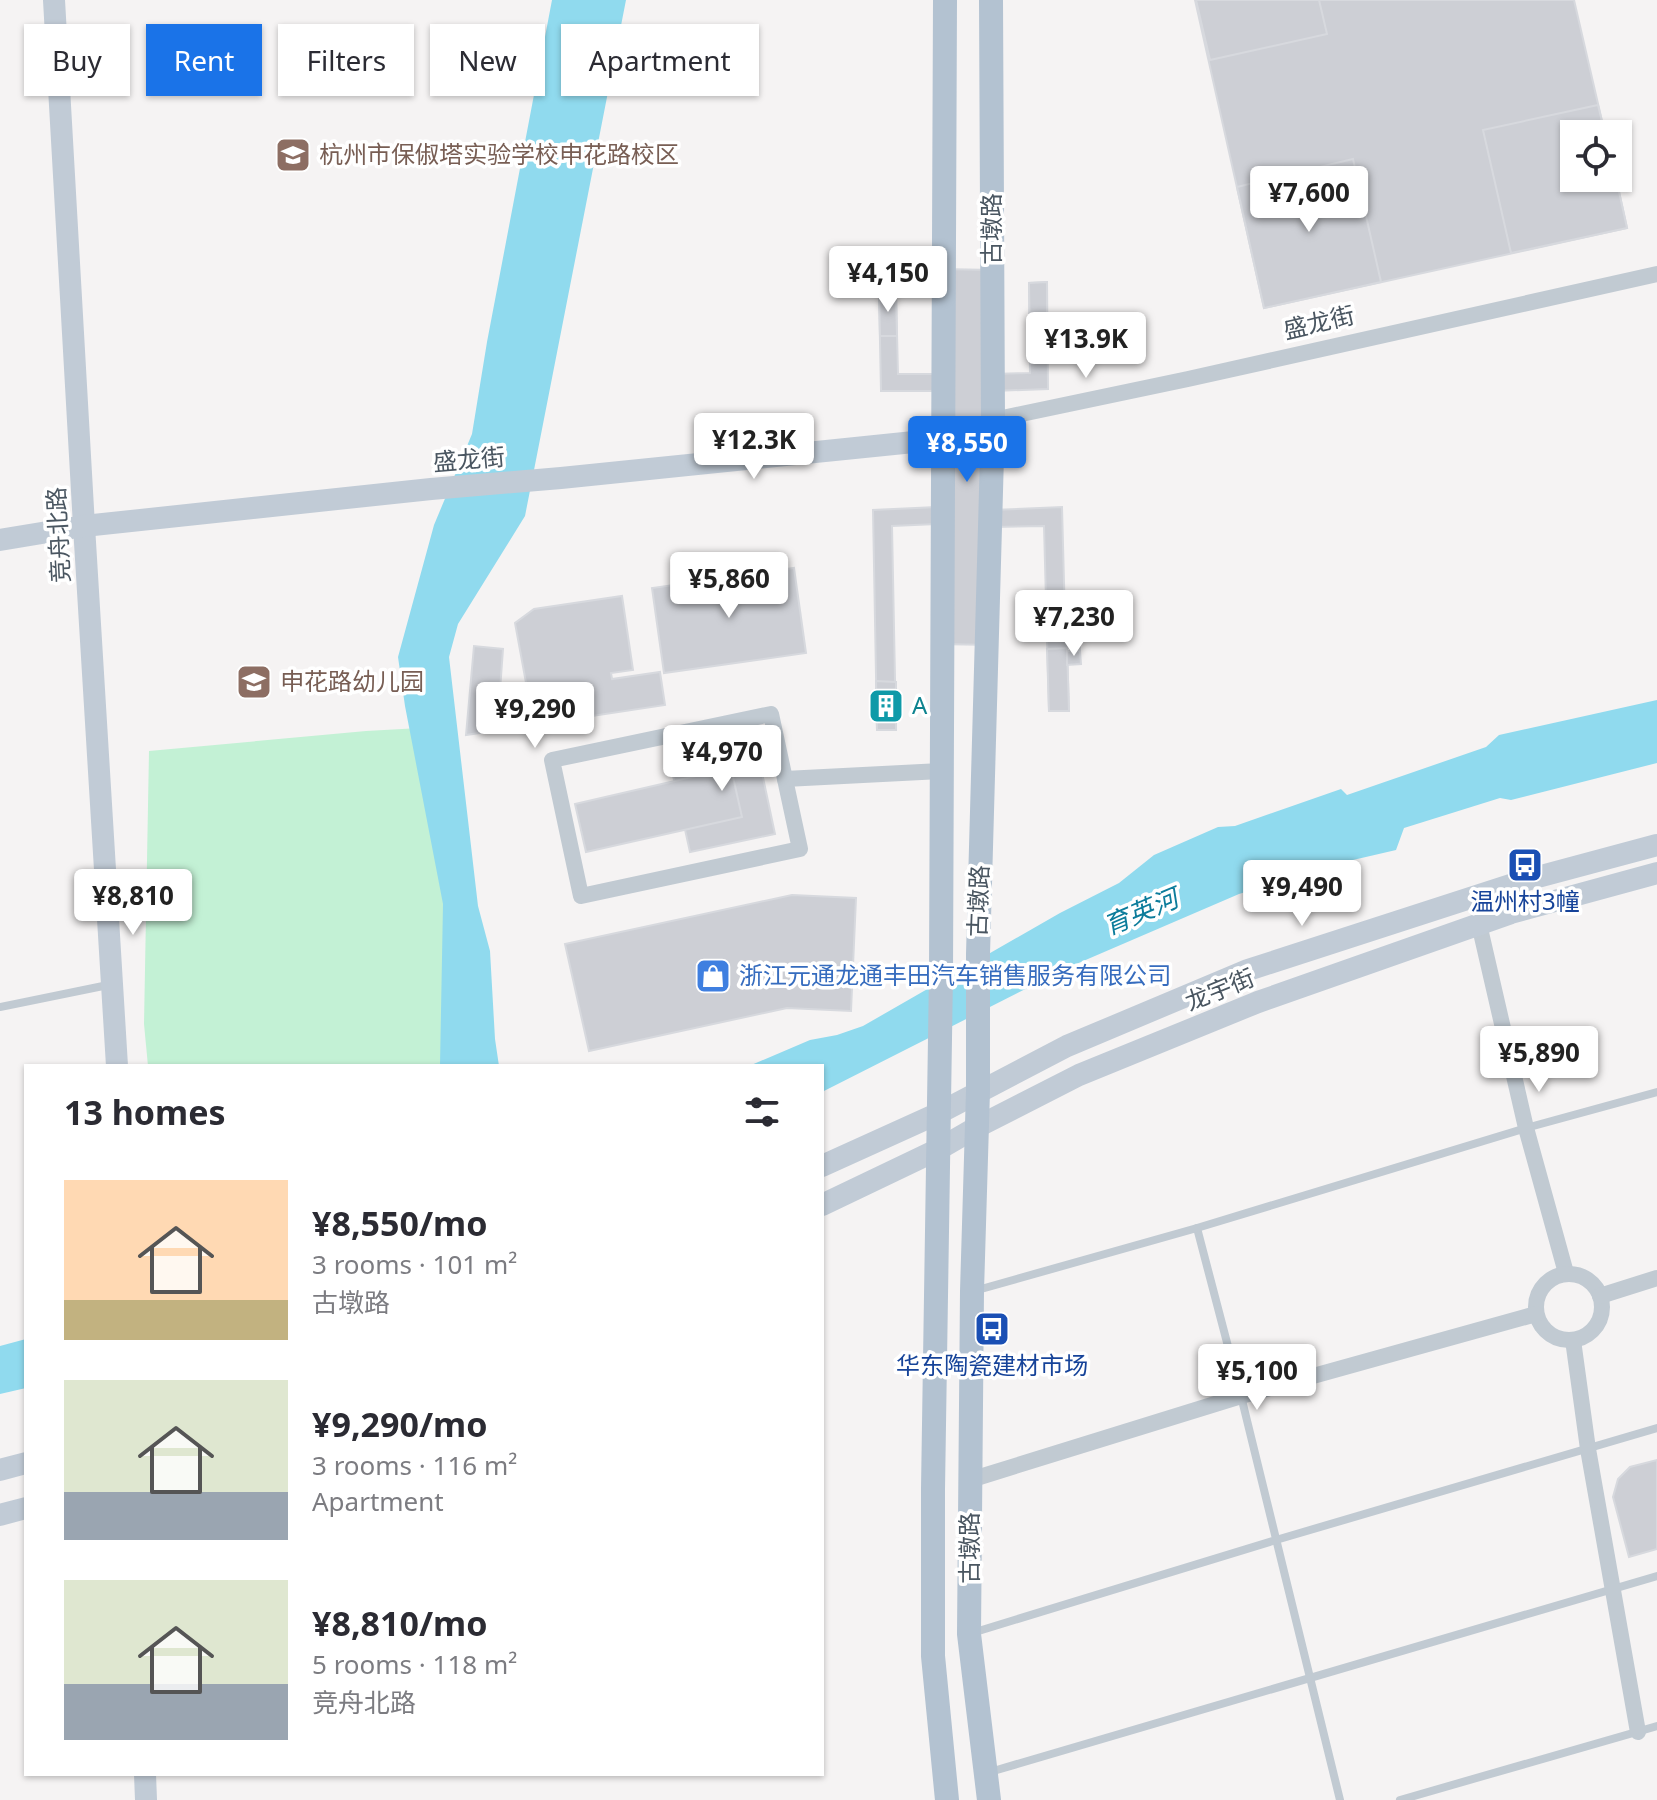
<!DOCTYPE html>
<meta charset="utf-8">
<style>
body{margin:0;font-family:"Noto Sans","Noto Sans SC",sans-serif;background:#f7f7f7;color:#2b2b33;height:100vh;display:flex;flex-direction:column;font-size:30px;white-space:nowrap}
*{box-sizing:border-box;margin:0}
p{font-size:26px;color:#7c7c81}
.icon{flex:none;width:44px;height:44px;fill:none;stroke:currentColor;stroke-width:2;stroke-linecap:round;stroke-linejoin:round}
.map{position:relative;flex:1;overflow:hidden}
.sheet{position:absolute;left:24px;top:1064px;width:800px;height:712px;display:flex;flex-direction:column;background:#fff;border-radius:0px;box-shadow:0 2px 6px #0004}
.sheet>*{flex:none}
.top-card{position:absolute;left:24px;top:24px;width:800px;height:72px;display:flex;gap:16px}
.fabs{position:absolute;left:1560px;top:120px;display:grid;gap:16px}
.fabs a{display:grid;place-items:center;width:72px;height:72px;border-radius:0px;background:#fff;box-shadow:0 2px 6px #0004;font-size:40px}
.price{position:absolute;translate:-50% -68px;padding:0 18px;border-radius:8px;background:#fff;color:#222;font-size:26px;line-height:52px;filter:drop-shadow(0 2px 4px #0008)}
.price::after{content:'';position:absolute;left:50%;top:48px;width:24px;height:18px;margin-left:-12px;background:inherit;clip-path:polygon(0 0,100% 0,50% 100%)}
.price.selected{background:#1a73e8;color:#fff}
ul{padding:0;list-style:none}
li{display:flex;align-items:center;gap:24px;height:200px;padding:0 40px}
li span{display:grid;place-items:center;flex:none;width:224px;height:160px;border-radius:0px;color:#555}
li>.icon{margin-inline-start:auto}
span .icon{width:96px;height:96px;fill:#fffc;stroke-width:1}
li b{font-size:34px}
h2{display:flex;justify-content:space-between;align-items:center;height:96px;padding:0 40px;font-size:34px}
.chip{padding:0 28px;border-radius:0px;background:#fff;box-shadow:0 2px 6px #0004;font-size:28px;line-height:72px}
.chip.selected{background:#1a73e8;color:#fff}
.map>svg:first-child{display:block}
.green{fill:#c3f1d5}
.water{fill:#90daee}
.building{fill:#cdcfd5;stroke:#d7d9de;stroke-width:2}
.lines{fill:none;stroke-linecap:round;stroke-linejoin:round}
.lane{stroke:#c1cad2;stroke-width:8}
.street{stroke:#c1cad2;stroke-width:16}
.secondary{stroke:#c1cbd6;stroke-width:22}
.primary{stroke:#b3c2d1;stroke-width:24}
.labels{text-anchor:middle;stroke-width:7;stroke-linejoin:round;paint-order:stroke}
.education-label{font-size:24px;fill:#785e54;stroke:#fff;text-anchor:start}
.street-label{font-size:24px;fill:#4a5661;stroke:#fff}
.culture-label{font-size:24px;fill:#0d838f;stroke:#fff;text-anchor:start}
.transit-label{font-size:24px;fill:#164399;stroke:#fff}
.shop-label{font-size:24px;fill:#366cbe;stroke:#fff;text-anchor:start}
.water-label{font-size:26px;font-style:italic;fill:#0c7c9b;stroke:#fff}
</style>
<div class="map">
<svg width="1657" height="1800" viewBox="0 0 1657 1800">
<rect width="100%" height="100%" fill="#f5f3f3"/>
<path class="green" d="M438 727 459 1066H148L144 1024 149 751 366 731Z"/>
<g class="water">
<path d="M552 0H626L525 516 458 624 449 657 478 906 490 951 495 1039 499 1066H440L443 904 405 706 398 657 434 525 472 434 487 342Z"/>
<path d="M1657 700V763L1511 800 1500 798 1404 828 1396 850 1340 863 1239 894 1067 968 822 1092V1066H749L810 1040 837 1035 863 1026 1060 913 1119 883 1154 855 1218 827 1235 826 1341 789 1347 795 1486 747 1499 735Z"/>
<path d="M26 1339V1388L0 1394V1346Z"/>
</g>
<g class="building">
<path d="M1195 0H1574L1605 134H1574V178H1616L1627 228 1264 308Z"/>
<path d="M1196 0H1319L1327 34 1210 60Z"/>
<path d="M1598 105 1605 134H1574V178H1616L1627 228 1511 253 1483 130Z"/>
<path d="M1353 159 1381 282 1264 308 1237 187Z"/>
<path d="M940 269 994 270 992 374 1030 373 1029 283 1047 282 1048 389 993 391 992 510 1062 507 1065 620 1079 619 1080 651H1070V647L1067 648 1069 711H1049L1044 526 992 527V645L937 644V524L892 526 896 730H877L873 510 937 507 939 391H881L879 293H896L898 374H940Z"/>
<path d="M1047 282V340H1030L1029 283Z"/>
<path d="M879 293H896L897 336H880Z"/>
<path d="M794 568 806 653 664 673 652 588Z"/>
<path d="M622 596 633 670 611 673 612 679 660 672 665 705 466 735 474 646 503 649 499 704 529 699 515 623 534 609Z"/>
<path d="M1067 648 1069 711H1049L1047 649Z"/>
<path d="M1067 651H1080L1081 664 1067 665Z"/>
<path d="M876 681 896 682V730H877Z"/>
<path d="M754 735 775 834 690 852 668 753Z"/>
<path d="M731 768 742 817 586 852 575 804Z"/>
<path d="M792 895 856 898 851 1011 787 1008 589 1051 565 944Z"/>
<path d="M1657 1460V1549L1629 1557 1613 1497 1618 1479 1630 1467Z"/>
</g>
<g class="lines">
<g class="lane">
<path d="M0 1007 108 985"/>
<path d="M1197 1228 1241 1396 1340 1800"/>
<path d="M974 1291 1197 1228 1526 1128 1657 1092"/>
<path d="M972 1633 1276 1540 1657 1428"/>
<path d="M990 1772 1657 1576"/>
<path d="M1400 1800 1657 1726"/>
</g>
<g class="street">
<path d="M993 420 1188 379 1657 274"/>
<path d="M771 714 800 849 581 896 552 760Z"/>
<path d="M785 779 941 771"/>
<path d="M1479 924 1526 1128 1566 1273"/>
<circle cx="1569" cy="1307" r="33"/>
<path d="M1600 1296 1657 1278"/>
<path d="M1573 1340 1588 1449 1638 1732"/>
<path d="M970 1480 1241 1396 1536 1314"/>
</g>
<g class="secondary">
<path d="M54 0 84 526 117 1066"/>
<path d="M0 540 84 526 431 489 561 478 943 439"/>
<path d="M822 1166 939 1113 1067 1046 1248 970 1526 880 1657 845"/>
<path d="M822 1205 939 1149 977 1127 1079 1075 1258 1002 1511 913 1657 873"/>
<path d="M0 1470 26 1463"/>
<path d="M0 1515 26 1508"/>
<path d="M145 1774 146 1800"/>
</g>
<g class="primary">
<path d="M945 0 941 974 933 1489V1656L947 1800"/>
<path d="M989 1800 969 1634 972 1291 978 1091V954L993 420 991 0"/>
</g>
</g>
<defs>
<symbol id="school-square" viewBox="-11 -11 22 22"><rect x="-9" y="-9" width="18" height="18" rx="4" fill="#8d6e63" stroke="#fff"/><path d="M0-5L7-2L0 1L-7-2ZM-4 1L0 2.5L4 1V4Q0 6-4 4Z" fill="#fff"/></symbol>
<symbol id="building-square" viewBox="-11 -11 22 22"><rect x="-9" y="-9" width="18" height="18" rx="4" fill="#0f9aa8" stroke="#fff"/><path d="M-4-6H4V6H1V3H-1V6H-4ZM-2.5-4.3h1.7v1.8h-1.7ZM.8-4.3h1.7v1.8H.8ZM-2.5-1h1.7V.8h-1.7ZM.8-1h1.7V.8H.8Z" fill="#fff"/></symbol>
<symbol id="bus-square" viewBox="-11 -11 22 22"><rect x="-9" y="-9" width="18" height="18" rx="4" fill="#1a4fb4" stroke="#fff"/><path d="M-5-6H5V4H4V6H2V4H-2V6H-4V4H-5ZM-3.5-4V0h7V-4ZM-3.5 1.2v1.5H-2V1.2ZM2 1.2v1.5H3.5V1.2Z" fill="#fff"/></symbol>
<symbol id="shop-square" viewBox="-11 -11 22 22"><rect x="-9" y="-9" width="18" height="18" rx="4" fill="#3f7fe0" stroke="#fff"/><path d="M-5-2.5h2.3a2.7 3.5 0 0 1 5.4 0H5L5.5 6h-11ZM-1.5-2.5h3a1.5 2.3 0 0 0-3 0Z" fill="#fff"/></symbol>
</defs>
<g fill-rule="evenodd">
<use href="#school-square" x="273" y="135" width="40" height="40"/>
<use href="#school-square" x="234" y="662" width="40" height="40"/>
<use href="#building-square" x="866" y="686" width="40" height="40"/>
<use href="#bus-square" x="1505" y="845" width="40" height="40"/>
<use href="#shop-square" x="693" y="956" width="40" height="40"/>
<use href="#bus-square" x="972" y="1309" width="40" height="40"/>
</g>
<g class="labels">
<g class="education-label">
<text x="319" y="163">杭州市保俶塔实验学校申花路校区</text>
<text x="280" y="690">申花路幼儿园</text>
</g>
<g class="street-label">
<text transform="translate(992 229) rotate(-90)" y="8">古墩路</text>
<text transform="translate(1319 323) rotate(-13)" y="8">盛龙街</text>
<text transform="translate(469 460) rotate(-5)" y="8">盛龙街</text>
<text transform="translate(59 535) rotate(-93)" y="8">竞舟北路</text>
<text transform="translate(979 901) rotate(-88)" y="8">古墩路</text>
<text transform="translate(1220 990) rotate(-22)" y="8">龙宇街</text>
<text transform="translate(970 1548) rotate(-90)" y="8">古墩路</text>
</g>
<g class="culture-label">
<text x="912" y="714">A</text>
</g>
<g class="transit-label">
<text x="1525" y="910">温州村3幢</text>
<text x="992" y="1374">华东陶瓷建材市场</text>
</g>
<g class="shop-label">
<text x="739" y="984">浙江元通龙通丰田汽车销售服务有限公司</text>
</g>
<g class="water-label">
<text transform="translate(1141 912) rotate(-23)" y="9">育英河</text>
</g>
</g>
</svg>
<div class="fabs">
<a><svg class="icon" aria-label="locate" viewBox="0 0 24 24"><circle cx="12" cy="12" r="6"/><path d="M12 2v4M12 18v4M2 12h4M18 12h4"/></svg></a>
</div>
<b class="price" style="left:1309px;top:234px">¥7,600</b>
<b class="price" style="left:888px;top:314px">¥4,150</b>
<b class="price" style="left:1086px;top:380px">¥13.9K</b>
<b class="price" style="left:754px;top:481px">¥12.3K</b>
<b class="price selected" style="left:967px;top:484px">¥8,550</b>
<b class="price" style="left:729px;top:620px">¥5,860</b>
<b class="price" style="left:1074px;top:658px">¥7,230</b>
<b class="price" style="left:535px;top:750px">¥9,290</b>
<b class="price" style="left:722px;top:793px">¥4,970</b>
<b class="price" style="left:1302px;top:928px">¥9,490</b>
<b class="price" style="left:133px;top:937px">¥8,810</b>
<b class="price" style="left:1539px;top:1094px">¥5,890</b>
<b class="price" style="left:1257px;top:1412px">¥5,100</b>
<div class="top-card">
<a class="chip">Buy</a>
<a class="chip selected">Rent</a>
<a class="chip">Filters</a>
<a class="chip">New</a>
<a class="chip">Apartment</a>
</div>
<section class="sheet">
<h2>13 homes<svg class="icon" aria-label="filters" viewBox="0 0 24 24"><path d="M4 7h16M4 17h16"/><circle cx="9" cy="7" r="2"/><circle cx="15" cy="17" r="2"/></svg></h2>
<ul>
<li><span style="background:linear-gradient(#ffd9b3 75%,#c2b280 0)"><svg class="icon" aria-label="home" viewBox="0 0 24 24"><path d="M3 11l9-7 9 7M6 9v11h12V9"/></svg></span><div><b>¥8,550/mo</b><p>3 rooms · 101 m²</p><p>古墩路</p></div></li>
<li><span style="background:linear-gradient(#dfe7d0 70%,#9aa5b1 0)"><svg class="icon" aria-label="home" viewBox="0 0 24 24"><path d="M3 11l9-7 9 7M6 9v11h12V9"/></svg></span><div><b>¥9,290/mo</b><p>3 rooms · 116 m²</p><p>Apartment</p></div></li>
<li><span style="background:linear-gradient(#dfe7d0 65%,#9aa5b1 0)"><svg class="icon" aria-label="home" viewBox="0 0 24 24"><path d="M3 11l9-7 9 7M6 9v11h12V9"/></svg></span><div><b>¥8,810/mo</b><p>5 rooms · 118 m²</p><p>竞舟北路</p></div></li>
</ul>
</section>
</div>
